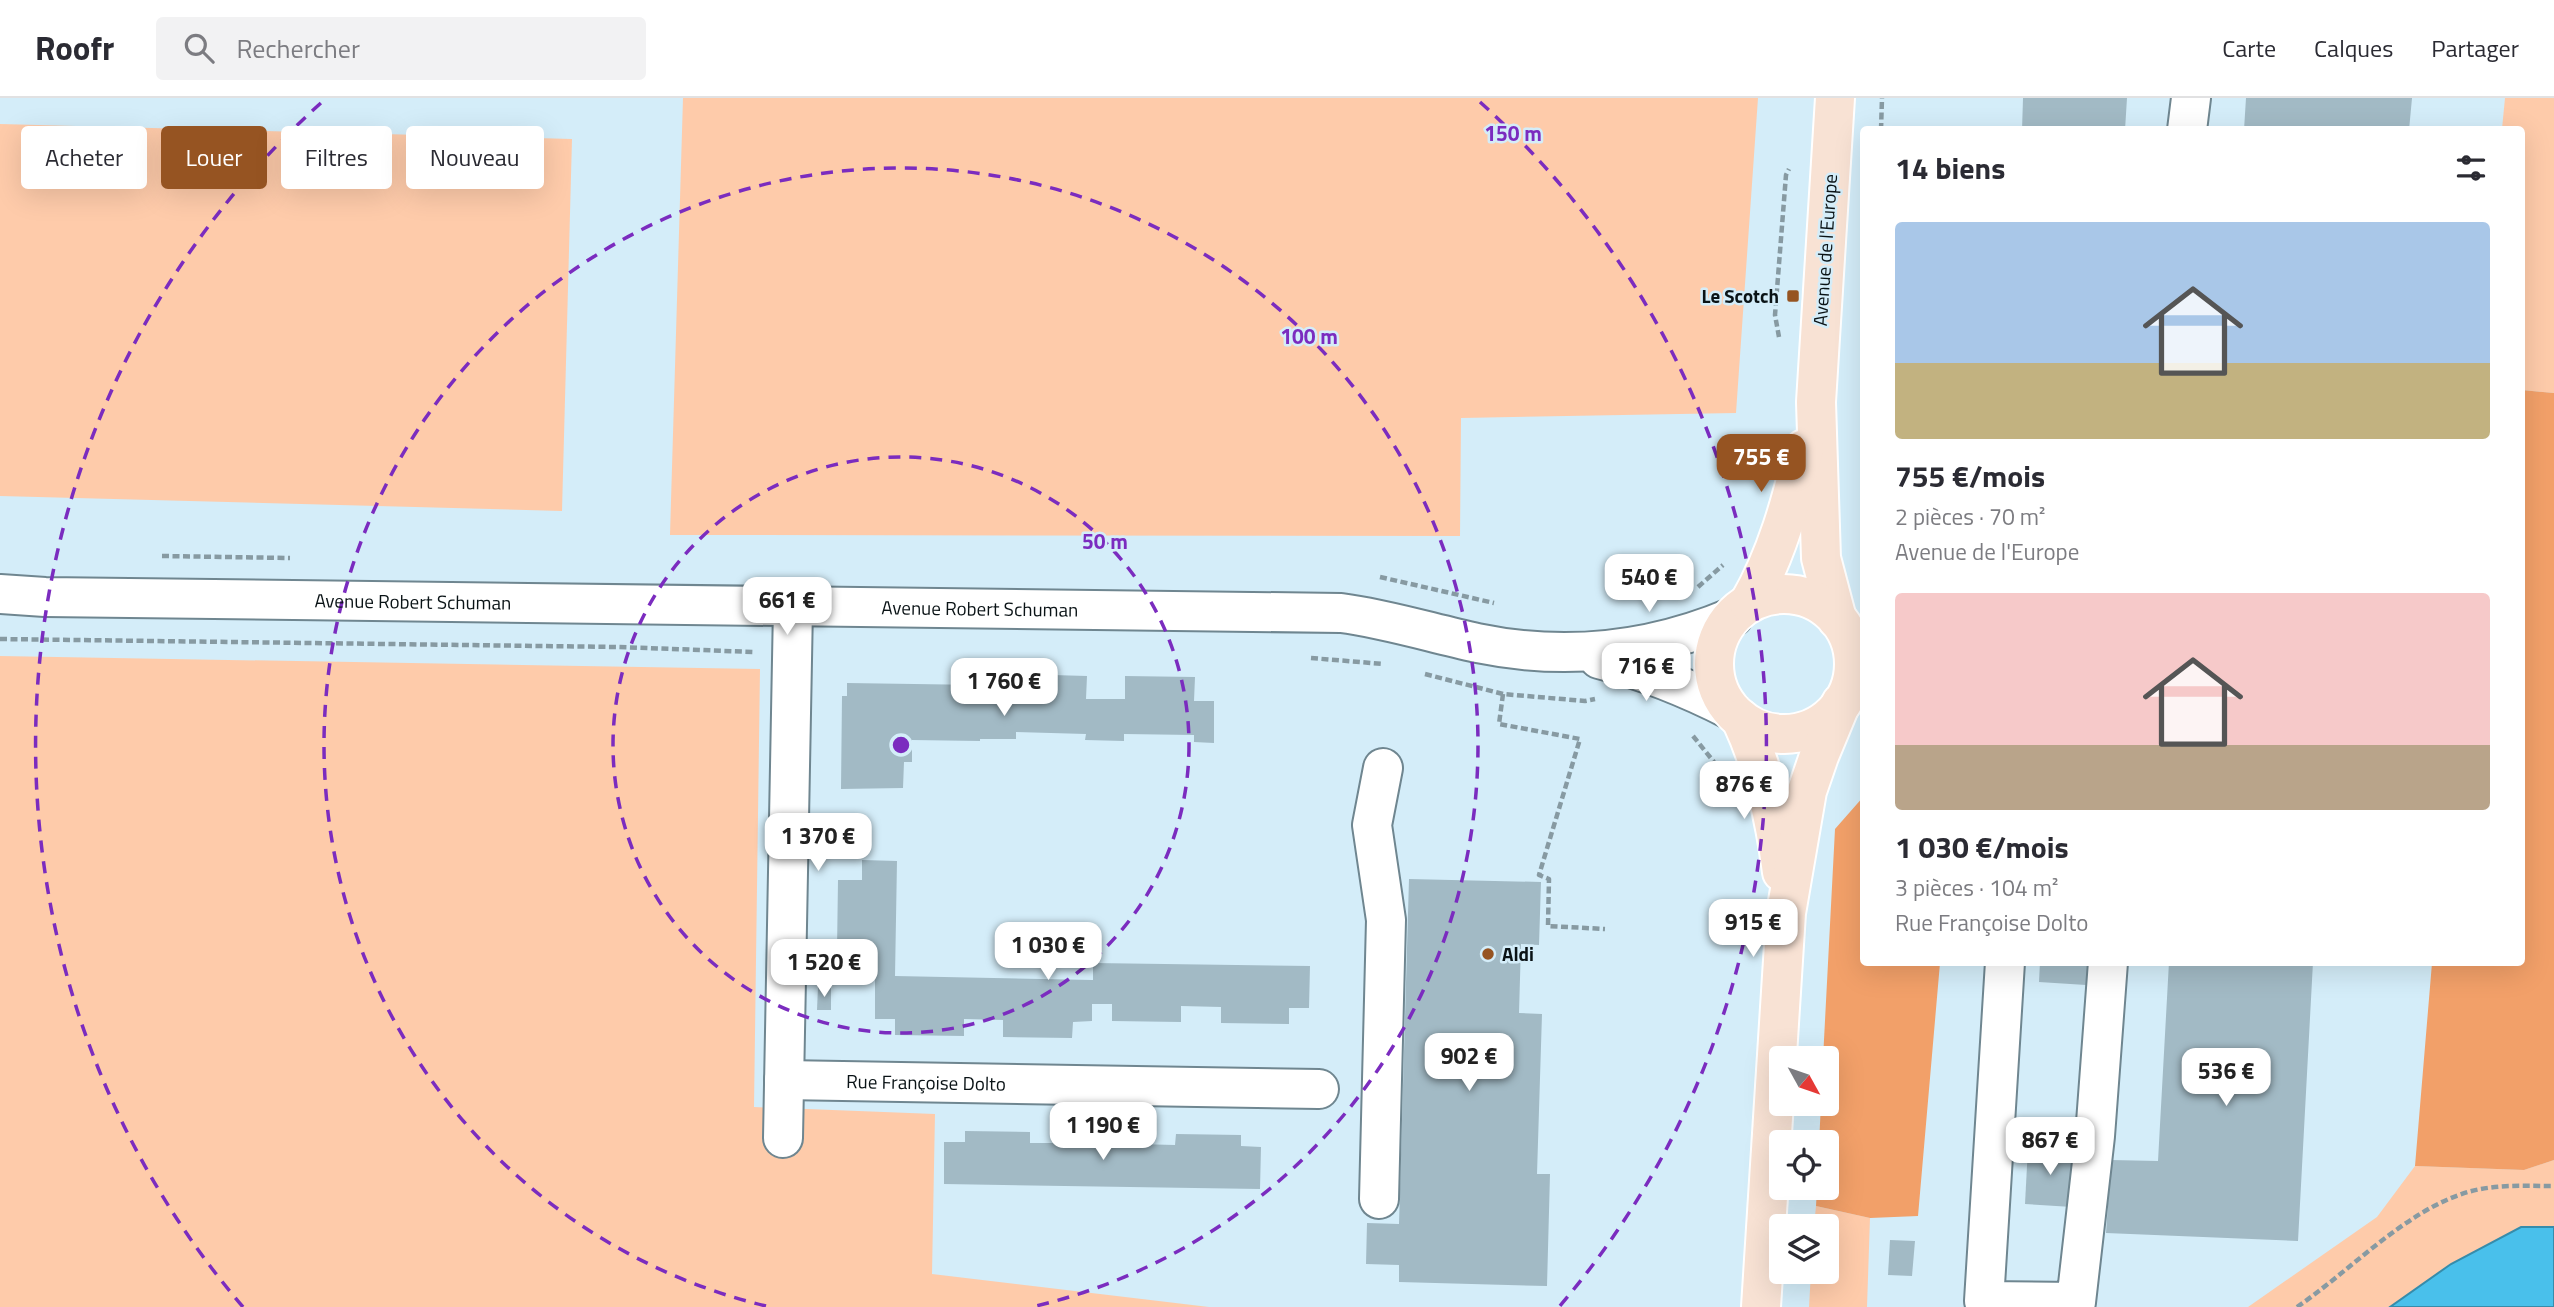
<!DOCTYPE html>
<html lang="fr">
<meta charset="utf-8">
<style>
body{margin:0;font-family:"Titillium Web",sans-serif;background:#f2f2f3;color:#2b2b33;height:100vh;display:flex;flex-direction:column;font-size:26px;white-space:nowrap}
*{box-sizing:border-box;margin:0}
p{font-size:23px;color:#7c7c81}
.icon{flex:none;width:38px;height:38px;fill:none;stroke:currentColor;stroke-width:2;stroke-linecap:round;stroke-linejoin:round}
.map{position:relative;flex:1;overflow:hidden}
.panel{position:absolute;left:1860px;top:28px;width:665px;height:840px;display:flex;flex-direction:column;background:#fff;border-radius:7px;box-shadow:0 7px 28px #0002}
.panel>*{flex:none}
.hud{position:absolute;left:21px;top:28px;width:665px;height:63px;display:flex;gap:14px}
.needle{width:46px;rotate:130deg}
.buttons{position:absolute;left:1769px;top:948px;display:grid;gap:14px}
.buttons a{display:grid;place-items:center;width:70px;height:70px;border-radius:7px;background:#fff;box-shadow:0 7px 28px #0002;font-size:35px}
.price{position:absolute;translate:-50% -60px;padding:0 16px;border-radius:14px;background:#fff;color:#222;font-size:23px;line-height:46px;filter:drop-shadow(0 2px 4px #0008)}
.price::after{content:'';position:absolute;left:50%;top:42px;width:21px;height:16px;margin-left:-10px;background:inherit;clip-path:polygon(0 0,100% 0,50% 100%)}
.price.current{background:#965422;color:#fff}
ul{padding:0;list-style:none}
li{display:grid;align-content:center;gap:14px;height:371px;padding:0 35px}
li span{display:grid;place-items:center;height:217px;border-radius:7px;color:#555}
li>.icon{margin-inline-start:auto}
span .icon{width:126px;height:126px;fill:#fffc;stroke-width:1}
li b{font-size:30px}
h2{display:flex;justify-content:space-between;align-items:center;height:84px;padding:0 35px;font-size:30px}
.tag{padding:0 24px;border-radius:7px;background:#fff;box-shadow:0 7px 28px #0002;font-size:24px;line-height:63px}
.tag.current{background:#965422;color:#fff}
header{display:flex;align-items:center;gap:42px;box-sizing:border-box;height:98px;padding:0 35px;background:#fff;border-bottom:2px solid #e1e1e2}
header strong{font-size:33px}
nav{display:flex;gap:38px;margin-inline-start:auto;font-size:24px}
.search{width:490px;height:63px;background:#f2f2f3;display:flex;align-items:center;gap:18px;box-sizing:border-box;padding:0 24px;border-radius:7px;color:#7c7c81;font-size:26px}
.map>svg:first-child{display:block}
.green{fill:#fecbaa}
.forest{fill:#f2a069}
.water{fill:#49c0eb;stroke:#368cab;stroke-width:2}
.building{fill:#a2bac5}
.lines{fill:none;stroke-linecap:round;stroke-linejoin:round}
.minor-casing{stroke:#6f8690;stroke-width:42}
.major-casing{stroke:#fff;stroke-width:42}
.path{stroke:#879aa2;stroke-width:4.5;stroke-dasharray:7 3.5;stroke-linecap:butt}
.minor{stroke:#fff;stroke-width:38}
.major{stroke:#f8e2d4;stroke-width:38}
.ring{fill:none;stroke:#7b2cbf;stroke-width:3.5;stroke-dasharray:12 9}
.poi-dot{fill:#965422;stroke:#d4edf9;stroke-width:2.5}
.labels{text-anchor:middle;stroke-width:5;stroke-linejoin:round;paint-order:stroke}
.street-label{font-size:19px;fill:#0a1316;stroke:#d4edf9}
.poi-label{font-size:19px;font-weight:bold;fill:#0a1316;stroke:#d4edf9;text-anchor:end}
.centre{fill:#7b2cbf;stroke:#d4edf9;stroke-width:3.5}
.ring-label{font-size:21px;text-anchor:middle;font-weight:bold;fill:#7b2cbf;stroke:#d4edf9;stroke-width:5;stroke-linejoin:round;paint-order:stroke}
</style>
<header>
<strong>Roofr</strong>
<div class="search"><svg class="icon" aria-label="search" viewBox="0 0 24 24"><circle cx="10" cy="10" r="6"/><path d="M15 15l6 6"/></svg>Rechercher</div>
<nav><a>Carte</a><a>Calques</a><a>Partager</a></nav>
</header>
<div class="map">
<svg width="2554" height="1209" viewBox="0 0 2554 1209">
<rect width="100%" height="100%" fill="#d4edf9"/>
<g class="green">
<path d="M683 0H1758L1736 315 1461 320 1460 438 670 437Z"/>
<path d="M2505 0H2554V295L2522 292V32L2502 31Z"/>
<path d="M0 26 572 41 562 413 0 398Z"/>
<path d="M0 558 760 571 754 1009 935 1016 932 1176 1209 1209H0Z"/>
<path d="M2554 1062V1129H2521L2451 1166 2390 1209H2248L2377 1119 2415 1068 2524 1072Z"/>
<path d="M1816 1108 1870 1120 1867 1209H1809L1811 1174H1827V1129H1814Z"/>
</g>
<g class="forest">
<path d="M2522 292 2554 295V1062L2524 1072 2415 1068 2432 865 2522 864Z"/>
<path d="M1864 698V864L1940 865 1918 1118 1870 1120 1816 1108 1817 1090H1827V1045H1819L1821 1006H1827V961H1823L1835 731Z"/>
</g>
<path class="water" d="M2521 1129H2554V1209H2390L2451 1166Z"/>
<g class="building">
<path d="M2023 0H2127L2125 32H2022Z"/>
<path d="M2246 0H2412L2409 32H2244Z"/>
<path d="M1017 576 1087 578 1086 601H1125V578L1195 579 1194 603H1214V645L1194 644V637L1124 636V643L1085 642 1086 636 1016 634V641H980V643L912 642V664H904L903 690 841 691 842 598H847V585L981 587V599L1016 600Z"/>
<path d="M862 762 897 763 895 878 1093 882V865L1310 868 1309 910H1289V926L1221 925V909L1181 908V924L1112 923V906H1092V923L1073 924 1072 940 1003 939V922L964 921V938L895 937V921H875V872L861 871 862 852H837L838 782H862Z"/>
<path d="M1409 781 1541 784 1539 847 1521 846 1519 915 1542 916 1537 1076H1550L1547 1188 1399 1184V1167L1366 1166 1367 1125 1399 1126Z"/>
<path d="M2040 864H2088L2086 887 2039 884Z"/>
<path d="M2169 864H2313L2298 1143 2106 1135 2111 1062 2158 1063Z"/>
<path d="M818 889 831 890V912H817Z"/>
<path d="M965 1033 1030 1034V1045H1070V1035L1136 1036V1046L1175 1047 1176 1036 1241 1037V1048L1261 1049 1260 1091 944 1086V1044H965Z"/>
<path d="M2028 1049 2075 1052 2072 1109 2025 1106Z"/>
<path d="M1890 1142 1915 1143 1912 1178 1888 1177Z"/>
</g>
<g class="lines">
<defs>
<g id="minor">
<path d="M2187 32 2191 0"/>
<path id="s1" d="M0 496 45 499 1341 515C1387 521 1431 535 1477 545 1564 563 1650 554 1733 519"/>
<path d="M1599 561C1646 573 1688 590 1731 612"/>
<path d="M1854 572 1864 573"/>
<path d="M2005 864 1984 1203 2076 1204 2095 1038 2108 864"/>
<path id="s2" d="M784 982 1319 991"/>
<path d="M783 1040 793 509"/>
<path d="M1379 1101 1386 822 1372 727 1383 670"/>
</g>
<g id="major">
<path d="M1835 0 1816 304 1821 460 1837 521"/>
<circle cx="1784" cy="566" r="70"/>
<path d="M1749 505C1777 457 1791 404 1804 351"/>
<path d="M1741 621C1764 671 1775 720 1782 774"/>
<path d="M1761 1209 1786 815 1807 693 1819 658 1841 605"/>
</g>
</defs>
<use href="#minor" class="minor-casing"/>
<use href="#major" class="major-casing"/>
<g class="path">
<path d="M1881 32 1882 0"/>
<path d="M1779 239 1775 217 1786 77 1789 71"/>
<path d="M162 458 290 460"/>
<path d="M1380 479 1494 505"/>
<path d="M1698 489 1723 467"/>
<path d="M0 541 618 549 755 554"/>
<path d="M1311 560 1383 566"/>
<path d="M1425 576 1503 596 1585 603 1595 601"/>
<path d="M1503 596 1499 626 1580 641 1539 777 1549 781 1548 828 1605 831"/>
<path d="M1693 638 1714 664"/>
<path d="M2297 1209C2350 1173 2406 1112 2468 1094 2496 1086 2525 1088 2554 1088"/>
</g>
<use href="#minor" class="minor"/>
<use href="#major" class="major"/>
</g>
<g class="ring">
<circle cx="901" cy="647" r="288"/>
<path d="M766 1208A577 577 0 1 1 1036 1208"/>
<path d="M243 1209A865 865 0 0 1 322 4M1480 4A865 865 0 0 1 1559 1209"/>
</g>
<g class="poi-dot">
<rect x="1786" y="191" width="14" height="14" rx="3.5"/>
<circle cx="1488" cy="856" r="7"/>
</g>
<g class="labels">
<g class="street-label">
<text transform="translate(1825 152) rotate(-86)" y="7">Avenue de l'Europe</text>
<text dy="7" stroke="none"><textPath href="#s1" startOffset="413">Avenue Robert Schuman</textPath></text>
<text dy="7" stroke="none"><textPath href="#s1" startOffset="980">Avenue Robert Schuman</textPath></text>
<text dy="7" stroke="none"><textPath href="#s2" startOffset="142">Rue Françoise Dolto</textPath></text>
</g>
<g class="poi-label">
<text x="1779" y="205">Le Scotch</text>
<text x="1502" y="863" text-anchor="start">Aldi</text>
</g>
</g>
<circle cx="901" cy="647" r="10" class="centre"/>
<g class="ring-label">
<text x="1513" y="43">150 m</text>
<text x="1309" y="246">100 m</text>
<text x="1105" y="451">50 m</text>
</g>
</svg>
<div class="buttons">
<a><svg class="needle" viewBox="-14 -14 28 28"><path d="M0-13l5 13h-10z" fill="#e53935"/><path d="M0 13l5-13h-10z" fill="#7c7c81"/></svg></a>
<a><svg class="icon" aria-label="locate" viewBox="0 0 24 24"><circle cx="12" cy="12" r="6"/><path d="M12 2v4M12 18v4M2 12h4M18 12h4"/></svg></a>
<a><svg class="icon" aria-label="layers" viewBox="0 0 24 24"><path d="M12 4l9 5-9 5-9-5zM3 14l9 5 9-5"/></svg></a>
</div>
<b class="price current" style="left:1761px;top:396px">755 €</b>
<b class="price" style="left:1649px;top:516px">540 €</b>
<b class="price" style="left:787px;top:539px">661 €</b>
<b class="price" style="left:1646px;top:605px">716 €</b>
<b class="price" style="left:1004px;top:620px">1 760 €</b>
<b class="price" style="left:1744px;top:723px">876 €</b>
<b class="price" style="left:818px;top:775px">1 370 €</b>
<b class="price" style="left:1753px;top:861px">915 €</b>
<b class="price" style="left:1048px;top:884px">1 030 €</b>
<b class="price" style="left:824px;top:901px">1 520 €</b>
<b class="price" style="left:1469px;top:995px">902 €</b>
<b class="price" style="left:2226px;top:1010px">536 €</b>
<b class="price" style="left:1103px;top:1064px">1 190 €</b>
<b class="price" style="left:2050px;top:1079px">867 €</b>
<div class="hud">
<a class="tag">Acheter</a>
<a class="tag current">Louer</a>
<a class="tag">Filtres</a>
<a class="tag">Nouveau</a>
</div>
<section class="panel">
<h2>14 biens<svg class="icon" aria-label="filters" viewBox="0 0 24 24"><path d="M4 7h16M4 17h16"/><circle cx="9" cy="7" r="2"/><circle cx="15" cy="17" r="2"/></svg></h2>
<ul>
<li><span style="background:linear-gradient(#a9c7e8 65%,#c2b280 0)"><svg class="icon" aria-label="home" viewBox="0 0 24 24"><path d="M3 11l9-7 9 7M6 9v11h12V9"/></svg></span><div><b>755 €/mois</b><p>2 pièces · 70 m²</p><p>Avenue de l'Europe</p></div></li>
<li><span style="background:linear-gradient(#f6c9c9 70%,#b9a48a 0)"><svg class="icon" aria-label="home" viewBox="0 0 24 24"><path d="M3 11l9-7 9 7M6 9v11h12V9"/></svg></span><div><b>1 030 €/mois</b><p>3 pièces · 104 m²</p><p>Rue Françoise Dolto</p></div></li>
</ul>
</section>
</div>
